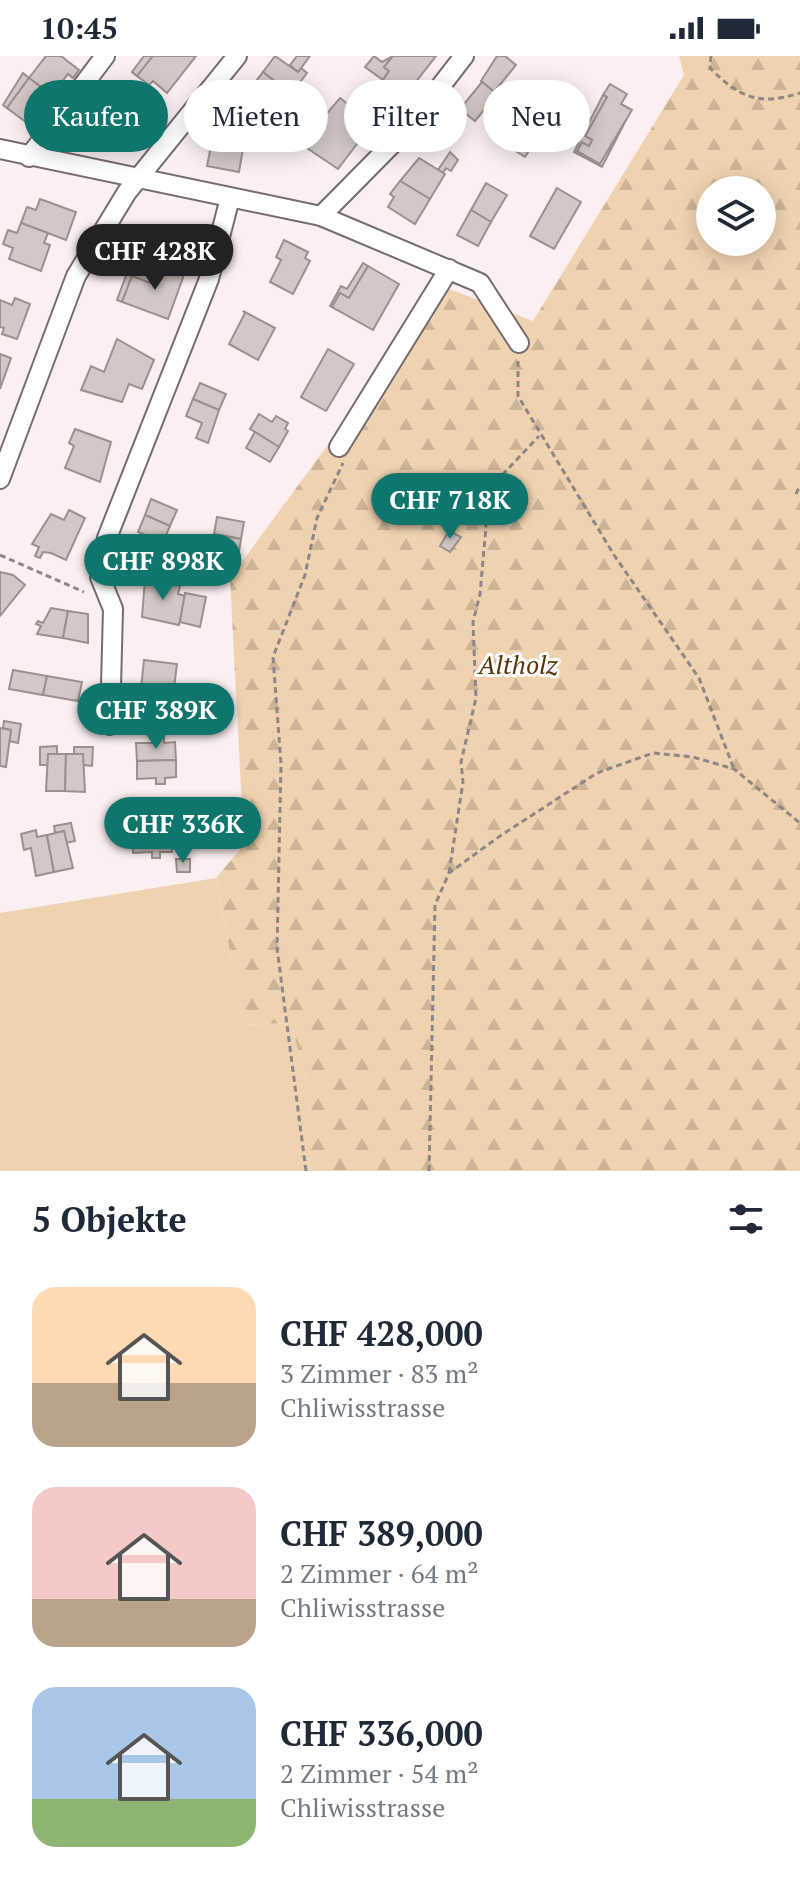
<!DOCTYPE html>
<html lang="de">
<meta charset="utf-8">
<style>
body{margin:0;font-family:"PT Serif",serif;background:#f2f2f3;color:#1f2937;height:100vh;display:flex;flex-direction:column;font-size:30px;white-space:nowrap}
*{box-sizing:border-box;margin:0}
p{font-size:26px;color:#747a83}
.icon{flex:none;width:44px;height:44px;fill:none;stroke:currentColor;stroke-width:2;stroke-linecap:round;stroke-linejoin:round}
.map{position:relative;height:1115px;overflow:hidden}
.panel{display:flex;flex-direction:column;background:#fff;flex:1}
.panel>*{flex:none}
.guide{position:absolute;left:24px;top:24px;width:752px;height:72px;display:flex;gap:16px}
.fabs{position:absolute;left:696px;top:120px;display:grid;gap:16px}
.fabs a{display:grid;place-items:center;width:80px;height:80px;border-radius:50%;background:#fff;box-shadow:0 4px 20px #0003;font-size:40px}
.price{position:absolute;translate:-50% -68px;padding:0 18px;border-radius:28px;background:#0f766e;color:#fff;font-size:26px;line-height:52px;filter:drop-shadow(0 2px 4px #0008)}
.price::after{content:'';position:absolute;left:50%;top:48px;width:24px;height:18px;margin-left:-12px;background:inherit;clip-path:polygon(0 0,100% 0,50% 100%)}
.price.selected{background:#222;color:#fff}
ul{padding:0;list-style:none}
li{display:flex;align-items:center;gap:24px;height:200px;padding:0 32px}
li span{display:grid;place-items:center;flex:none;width:224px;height:160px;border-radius:24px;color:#555}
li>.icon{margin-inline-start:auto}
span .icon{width:96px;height:96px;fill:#fffc;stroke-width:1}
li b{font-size:34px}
h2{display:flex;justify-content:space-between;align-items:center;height:96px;padding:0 32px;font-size:34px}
.chip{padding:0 28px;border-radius:36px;background:#fff;box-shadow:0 4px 20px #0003;font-size:28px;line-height:72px}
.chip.selected{background:#0f766e;color:#fff}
.status{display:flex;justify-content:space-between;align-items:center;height:56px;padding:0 40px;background:#fff;direction:ltr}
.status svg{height:22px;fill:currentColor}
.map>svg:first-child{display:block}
.green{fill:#efd2b0}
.forest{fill:url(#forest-firs);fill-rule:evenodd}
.building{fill:#d3c8c5;stroke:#9b908d;stroke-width:2}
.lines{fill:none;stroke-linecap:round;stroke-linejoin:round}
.minor-casing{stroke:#766c6e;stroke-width:22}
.path{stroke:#8e8687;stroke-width:3;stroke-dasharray:6 4;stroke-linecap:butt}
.minor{stroke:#fff;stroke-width:18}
.labels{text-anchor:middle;stroke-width:6;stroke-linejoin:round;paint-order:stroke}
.park-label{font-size:26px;font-style:italic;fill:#573705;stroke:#fff}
</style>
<div class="status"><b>10:45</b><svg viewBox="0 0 49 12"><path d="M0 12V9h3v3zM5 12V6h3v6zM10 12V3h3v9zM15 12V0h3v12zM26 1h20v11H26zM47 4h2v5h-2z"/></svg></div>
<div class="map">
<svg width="800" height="1115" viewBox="0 0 800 1115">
<defs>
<pattern id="forest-firs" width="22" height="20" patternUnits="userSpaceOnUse" patternTransform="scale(2)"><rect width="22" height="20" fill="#efd2b0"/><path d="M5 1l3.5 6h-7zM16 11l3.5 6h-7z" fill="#cdb497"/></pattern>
</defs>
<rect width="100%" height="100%" fill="#fbeff1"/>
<path class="green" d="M216 822 244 969 291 967 311 1044 300 1084 312 1115H0V857Z"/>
<path class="forest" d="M679 0H800V1115H312L300 1084 311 1044 291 967 244 969 216 822 244 789 230 522 444 231 533 265 684 19ZM710 134H762V186H710Z"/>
<g class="building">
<path d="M46 0H61L79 14 73 22 68 18 52 39 29 22Z"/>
<path d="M144 0H153L137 20 132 16Z"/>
<path d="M153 0H196L167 37 153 25 149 29 137 20Z"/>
<path d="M275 0 298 16 301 12 307 17 291 38 263 16Z"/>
<path d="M297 0H310L298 16 290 9Z"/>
<path d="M374 0 382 6 393 0 384 11 389 15 383 24 365 11Z"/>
<path d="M393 0H436L404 41 383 24 389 15 384 11Z"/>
<path d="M497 0H505L516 9 494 36 481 25Z"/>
<path d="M263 16 291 38 276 58 270 53 272 50 250 33Z"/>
<path d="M23 17 29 22 7 52 3 49Z"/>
<path d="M29 22 57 43 51 52 46 48 30 69 7 52Z"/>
<path d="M482 26 497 38 475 65 460 53Z"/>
<path d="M610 28 627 38 621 48 632 54 600 108 577 95 582 86 589 90 592 84 585 80 607 41 603 39Z"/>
<path d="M105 30 111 34 80 74 75 69Z"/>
<path d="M544 30 561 41 542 71 527 61Z"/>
<path d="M111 34 121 42 125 38 141 51 110 90 96 78 92 83 80 74Z"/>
<path d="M252 34 264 44 254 57 241 47Z"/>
<path d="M603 39 607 41 585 80 592 84 589 90 582 86 577 95 600 108 626 64 602 111 574 96Z"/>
<path d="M340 42 361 58 365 52 382 65 371 79 366 76 338 113 301 88Z"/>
<path d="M529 61 544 72 525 101 509 91Z"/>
<path d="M214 75 245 81 239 116 207 110Z"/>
<path d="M450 96 458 104 451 115 446 112 443 117 438 114Z"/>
<path d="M419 102 445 118 430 143 400 125Z"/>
<path d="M400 125 430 143 415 168 388 151 394 141 390 138Z"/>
<path d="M486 127 507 139 491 166 471 154Z"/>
<path d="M557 132 581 146 554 193 530 180Z"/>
<path d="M40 143 76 156 66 184 21 167 27 151 36 154Z"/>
<path d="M471 154 491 166 478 190 457 179Z"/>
<path d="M21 167 48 177 44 187 50 189 41 215 9 203 13 192 3 188 8 174 17 177Z"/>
<path d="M284 184 308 196 305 202 310 205 293 238 270 226 281 204 276 201Z"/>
<path d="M363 207 368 210 349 242 340 237 332 251 330 250 341 230 347 233Z"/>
<path d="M130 209 156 219 150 227 132 220 122 246 117 244Z"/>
<path d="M159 209 185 216 168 263 122 246 132 220 150 227Z"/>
<path d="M368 210 399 228 373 274 332 251 340 237 349 242Z"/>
<path d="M15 242 30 248 17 283 2 278 4 272 0 271V244L12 249Z"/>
<path d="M243 255 275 272 258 304 229 288 245 257Z"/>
<path d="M117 283 154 304 142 333 129 328 122 346 81 334 91 310 104 316Z"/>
<path d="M328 293 354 308 326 355 301 341Z"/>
<path d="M0 298 11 302 0 333Z"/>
<path d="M200 327 226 338 219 354 193 343Z"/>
<path d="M193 343 219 354 208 387 196 382 202 367 186 360Z"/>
<path d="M259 358 272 366 276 360 288 367 285 373 288 375 279 391 250 373Z"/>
<path d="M75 373 111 386 100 426 65 412 74 390 69 387Z"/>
<path d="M255 376 279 391 270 406 246 392Z"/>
<path d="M151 443 177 454 170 470 145 459Z"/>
<path d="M69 454 85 462 66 504 51 497 43 496 40 502 35 500 39 491 32 488 51 458 64 464Z"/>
<path d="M145 459 170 470 163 486 138 476Z"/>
<path d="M217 461 244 466 241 483 214 478Z"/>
<path d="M449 475 461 481 450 496 440 490Z"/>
<path d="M214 478 241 483 238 501 210 495Z"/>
<path d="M0 516 13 519 25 529 0 560Z"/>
<path d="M145 523 180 530 178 538 185 540 179 569 142 561Z"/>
<path d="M185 537 206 541 200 571 180 566Z"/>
<path d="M51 552 68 555 63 582 37 578 41 570 36 568 38 565 43 567Z"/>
<path d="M68 555 88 558V587L63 582Z"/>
<path d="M144 604 177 608 172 648 148 645 150 633 141 632Z"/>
<path d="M13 614 47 620 43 639 9 633Z"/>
<path d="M47 620 82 626 78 645 43 639Z"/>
<path d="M4 665 21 668 18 687 9 685 11 674 3 672Z"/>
<path d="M0 672 11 674 6 711 0 710Z"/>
<path d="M155 681H164V687L175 686 176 704 137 705 136 687H155Z"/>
<path d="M57 690V698H48V709H40V691Z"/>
<path d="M74 691H93L92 710 83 709V698H74Z"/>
<path d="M48 698H66L65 735H46Z"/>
<path d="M66 698H83L85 736 65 735Z"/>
<path d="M176 704V721L165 722V728H156V722L137 723V705Z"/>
<path d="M151 755H159L160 761H171L172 778 133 779 132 761H151Z"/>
<path d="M71 767 75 785 66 787 64 775 55 777 54 770Z"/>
<path d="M36 774 37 781 47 779 54 816 36 820 31 792 24 794 21 778Z"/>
<path d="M64 775 73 812 54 816 47 779Z"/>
<path d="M172 778V796H160V802H152V796L133 797V779Z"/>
<path d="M176 803H190V816H177Z"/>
</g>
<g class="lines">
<defs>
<g id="minor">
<path d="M0 93 321 160 480 227 519 287"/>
<path d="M29 101 105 0"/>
<path d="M321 160 409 71 464 0"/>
<path d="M339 391 449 213"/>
<path d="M0 423 76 220 127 136 237 0"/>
<path d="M110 669 113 553 100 521 107 482 209 223 230 142"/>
</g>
</defs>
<use href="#minor" class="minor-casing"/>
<g class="path">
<path d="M711 0 710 12C740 42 759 50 800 37"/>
<path d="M518 305V340L614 499 699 622 734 713"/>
<path d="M796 438 800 429"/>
<path d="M0 499 84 536"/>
<path d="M449 817 463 726 461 706 476 642 473 566 480 538 486 471 481 447 489 433 539 380"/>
<path d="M306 1115 277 892 281 708 273 601 305 519 317 462 343 407"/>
<path d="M429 1115 435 849 449 817 500 780 597 717 653 697 693 701 734 713 800 767"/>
</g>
<use href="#minor" class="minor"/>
</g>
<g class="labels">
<g class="park-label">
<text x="518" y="618">Altholz</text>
</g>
</g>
</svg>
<div class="fabs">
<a><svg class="icon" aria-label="layers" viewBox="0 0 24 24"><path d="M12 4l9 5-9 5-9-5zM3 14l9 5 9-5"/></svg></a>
</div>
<b class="price selected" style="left:155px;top:236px">CHF 428K</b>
<b class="price" style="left:450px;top:485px">CHF 718K</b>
<b class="price" style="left:163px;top:546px">CHF 898K</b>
<b class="price" style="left:156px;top:695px">CHF 389K</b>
<b class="price" style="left:183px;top:809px">CHF 336K</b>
<div class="guide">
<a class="chip selected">Kaufen</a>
<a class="chip">Mieten</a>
<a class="chip">Filter</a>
<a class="chip">Neu</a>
</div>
</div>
<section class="panel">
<h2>5 Objekte<svg class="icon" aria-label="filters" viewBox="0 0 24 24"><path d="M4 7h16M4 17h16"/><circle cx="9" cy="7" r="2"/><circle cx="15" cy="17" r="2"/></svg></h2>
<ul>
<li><span style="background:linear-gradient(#ffd9b3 60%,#b9a48a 0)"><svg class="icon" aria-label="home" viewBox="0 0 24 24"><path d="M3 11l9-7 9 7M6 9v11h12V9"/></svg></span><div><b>CHF 428,000</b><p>3 Zimmer · 83 m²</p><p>Chliwisstrasse</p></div></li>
<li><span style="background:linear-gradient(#f6c9c9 70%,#b9a48a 0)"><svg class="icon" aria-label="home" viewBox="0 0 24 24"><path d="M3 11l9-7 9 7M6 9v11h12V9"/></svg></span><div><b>CHF 389,000</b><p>2 Zimmer · 64 m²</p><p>Chliwisstrasse</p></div></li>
<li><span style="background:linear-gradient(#a9c7e8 70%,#8fb573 0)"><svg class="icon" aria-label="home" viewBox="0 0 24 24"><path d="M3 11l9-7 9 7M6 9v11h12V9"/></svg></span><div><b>CHF 336,000</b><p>2 Zimmer · 54 m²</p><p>Chliwisstrasse</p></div></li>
</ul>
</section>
